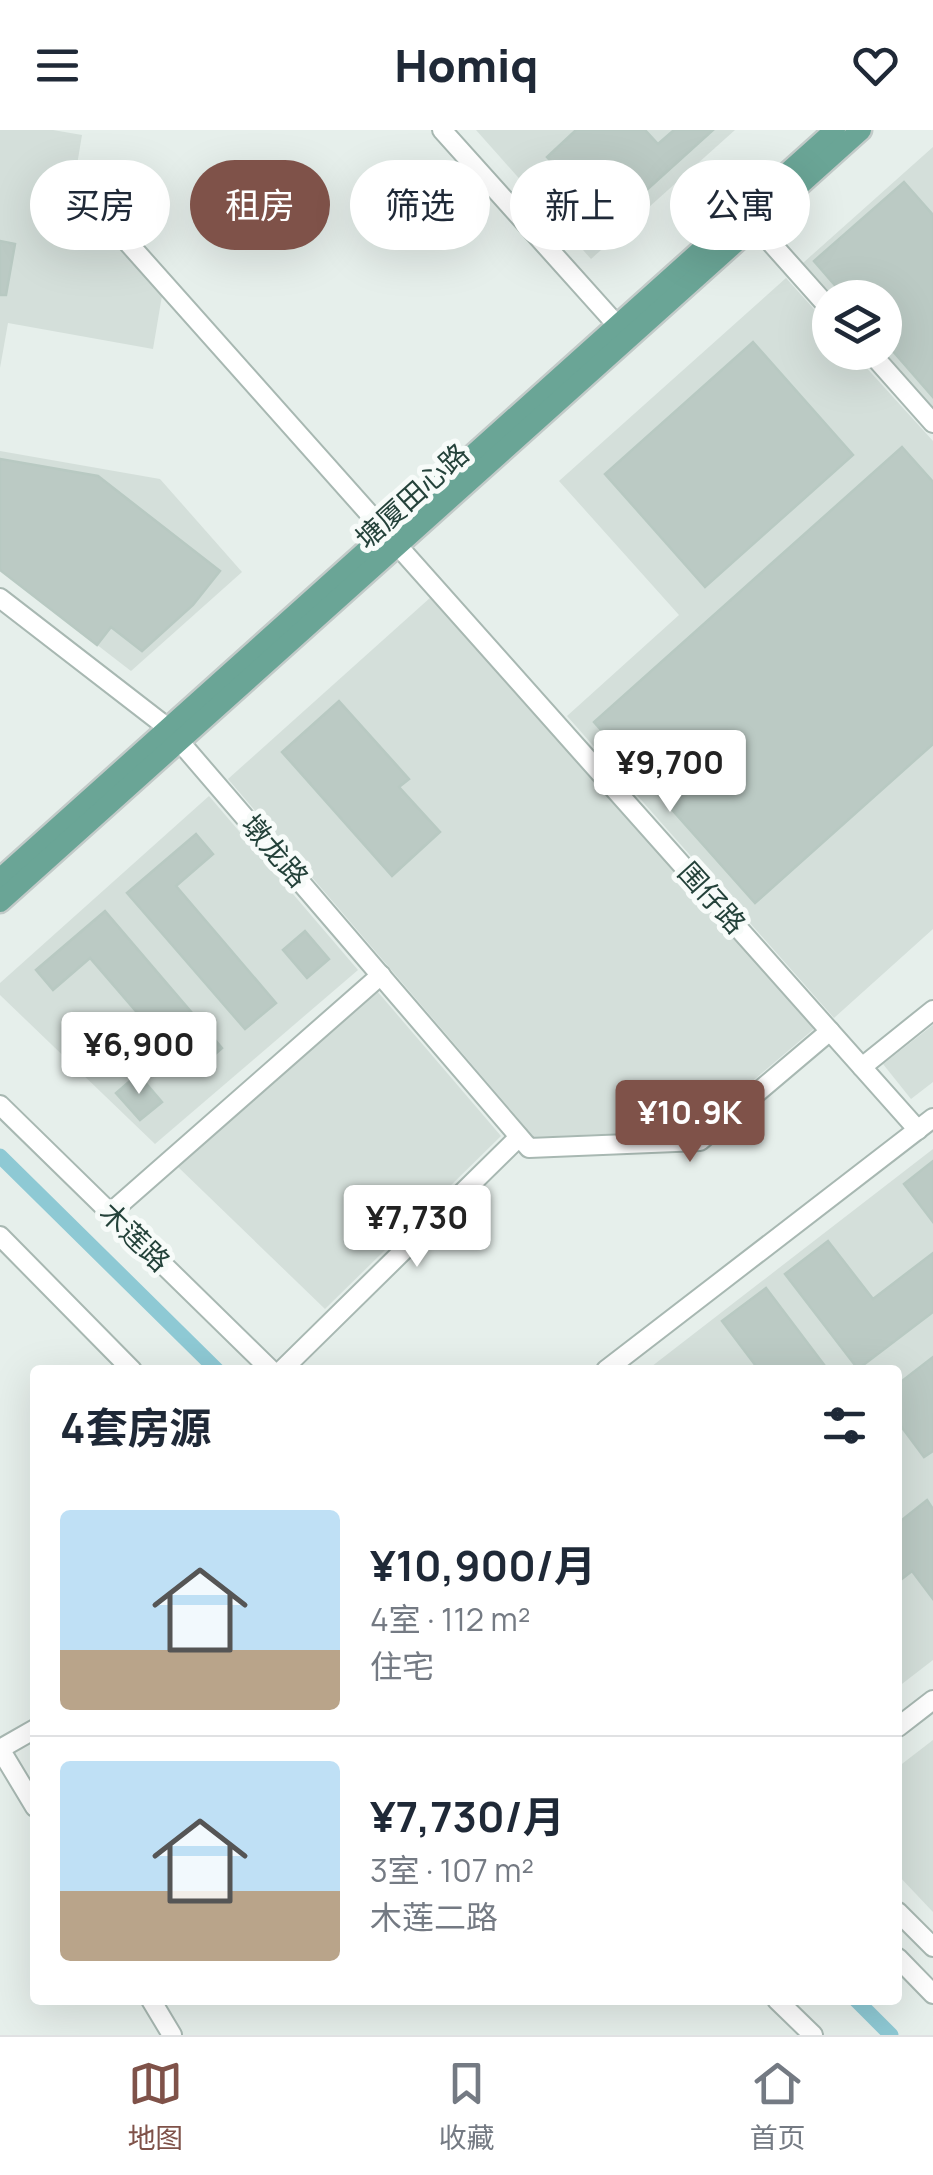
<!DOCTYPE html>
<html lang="zh">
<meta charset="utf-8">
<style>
body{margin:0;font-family:Manrope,"Noto Sans SC",sans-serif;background:#f2f2f3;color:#1f2937;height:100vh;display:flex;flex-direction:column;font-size:38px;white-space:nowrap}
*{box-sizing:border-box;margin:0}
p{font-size:32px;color:#747a83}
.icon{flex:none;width:55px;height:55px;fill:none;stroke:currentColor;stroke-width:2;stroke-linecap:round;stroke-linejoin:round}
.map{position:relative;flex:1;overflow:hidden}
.sheet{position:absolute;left:30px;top:1235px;width:872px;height:640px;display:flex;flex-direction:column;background:#fff;border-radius:10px;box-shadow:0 10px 40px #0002}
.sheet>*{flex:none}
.banner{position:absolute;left:30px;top:30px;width:875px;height:90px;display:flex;gap:20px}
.tools{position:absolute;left:812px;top:150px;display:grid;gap:20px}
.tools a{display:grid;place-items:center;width:90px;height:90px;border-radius:50%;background:#fff;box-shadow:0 10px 40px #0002;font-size:50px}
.price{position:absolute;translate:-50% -85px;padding:0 22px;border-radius:10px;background:#fff;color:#222;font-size:32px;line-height:65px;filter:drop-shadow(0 2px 5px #0008)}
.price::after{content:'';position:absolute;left:50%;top:60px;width:30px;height:22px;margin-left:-15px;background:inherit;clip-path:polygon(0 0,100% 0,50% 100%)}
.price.active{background:#7f5249;color:#fff}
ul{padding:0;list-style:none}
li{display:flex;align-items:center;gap:30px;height:250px;padding:0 30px}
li+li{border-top:2px solid #e0e1e3}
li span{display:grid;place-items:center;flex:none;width:280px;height:200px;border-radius:10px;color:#555}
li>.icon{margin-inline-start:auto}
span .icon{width:120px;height:120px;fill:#fffc;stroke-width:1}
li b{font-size:42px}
h2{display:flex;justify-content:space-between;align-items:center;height:120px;padding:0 30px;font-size:42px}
.tag{padding:0 35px;border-radius:45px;background:#fff;box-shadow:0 10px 40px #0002;font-size:35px;line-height:90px}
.tag.active{background:#7f5249;color:#fff}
header{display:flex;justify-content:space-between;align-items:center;height:130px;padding:0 30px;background:#fff;font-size:45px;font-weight:800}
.dock{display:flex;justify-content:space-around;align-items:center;height:140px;border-top:2px solid #e0e1e3;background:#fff;font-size:28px;color:#747a83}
.dock a{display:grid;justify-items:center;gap:5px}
.dock .active{color:#7f5249}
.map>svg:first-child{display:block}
.built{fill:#d4dfda}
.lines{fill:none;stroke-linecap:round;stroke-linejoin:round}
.canal{stroke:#8ec9d4;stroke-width:15}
.building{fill:#bbcac4;stroke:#b8c9c2;stroke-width:2.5}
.minor-casing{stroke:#a8b8b2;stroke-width:22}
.major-casing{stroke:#c2cac8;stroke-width:25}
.minor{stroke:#fff;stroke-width:18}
.major{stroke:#6aa596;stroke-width:20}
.labels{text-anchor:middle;stroke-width:10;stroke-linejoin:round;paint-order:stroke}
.street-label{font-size:28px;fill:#24423a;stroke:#f7fbf9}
</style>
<header><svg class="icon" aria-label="menu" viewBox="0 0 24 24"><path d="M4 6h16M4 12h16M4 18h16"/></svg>Homiq<svg class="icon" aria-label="heart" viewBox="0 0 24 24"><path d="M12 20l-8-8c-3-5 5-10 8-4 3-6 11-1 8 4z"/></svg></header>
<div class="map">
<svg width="933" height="1905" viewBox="0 0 933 1905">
<rect width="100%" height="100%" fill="#e6efeb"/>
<g class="built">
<path d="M0 0H53L82 5 76 41 166 142 153 219 8 193 0 238Z"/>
<path d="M476 0H735L591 129Z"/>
<path d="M933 17V278L883 223 885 168 834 167 803 133Z"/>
<path d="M786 148 830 197V222L853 223 933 311V799L834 888 567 586 679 485 559 351Z"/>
<path d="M0 321 160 349 242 442 131 541 0 440Z"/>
<path d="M431 467 815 898 695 1000 534 1007 228 649Z"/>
<path d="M209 666 358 840 155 1014 0 865V853Z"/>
<path d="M377 861 501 1006 325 1179 177 1036Z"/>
<path d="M933 895V952L911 969 883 934Z"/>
<path d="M933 1019V1530L898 1557V1240H647Z"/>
<path d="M933 1610V1782L898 1745V1637Z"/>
</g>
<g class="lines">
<g class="canal">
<path d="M0 1026 217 1240"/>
<path d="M856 1870 891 1905"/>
</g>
</g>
<g class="building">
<path d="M576 0H645L658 14 674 0H713L609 94 547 27Z"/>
<path d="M904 52 933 85V267L885 212V168H846L814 131Z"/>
<path d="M0 111 15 114 6 165H0Z"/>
<path d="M753 212 853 325 705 457 605 344Z"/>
<path d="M902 317 933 352V614L755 773 594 592Z"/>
<path d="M0 329 98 346 220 441 193 475 142 521 111 497 97 515 0 440Z"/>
<path d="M339 571 409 649 399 657 440 702 392 746 282 622Z"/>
<path d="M196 704 213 724 176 756 276 873 245 899 127 763Z"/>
<path d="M105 781 222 918 191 945 90 828 53 860 36 840Z"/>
<path d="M305 801 329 829 307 848 283 820Z"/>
<path d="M138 944 162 972 140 990 116 963Z"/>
<path d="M933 1031V1092L904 1054Z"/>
<path d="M828 1111 873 1169 933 1123V1182L858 1239 785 1144Z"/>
<path d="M766 1158 828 1240H759L722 1191Z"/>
<path d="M933 1227V1321L924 1327 898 1292V1254Z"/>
<path d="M927 1370 933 1379V1469L912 1441 898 1452V1393Z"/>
</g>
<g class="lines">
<defs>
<g id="minor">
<path d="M442 0 625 204"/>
<path d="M89 69 918 1000"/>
<path d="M747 86 830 179"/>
<path d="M870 222 933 293"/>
<path d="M0 468 168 598 529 1018 700 1011 830 901"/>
<path d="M862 937 933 880"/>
<path d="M0 975 271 1240"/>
<path d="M110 1083 381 845"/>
<path d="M0 1106 132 1240"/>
<path d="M282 1240 519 1007"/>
<path d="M606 1240 933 988"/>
<path d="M898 1597 933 1570"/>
<path d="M35 1599 0 1619 35 1677"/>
<path d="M898 1782 933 1817"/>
<path d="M898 1828 933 1864"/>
<path d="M151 1870 172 1905"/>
<path d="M777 1870 813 1905"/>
</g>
<g id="major">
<path d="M0 749 835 0"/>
<path d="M0 772 861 0"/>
</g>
</defs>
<use href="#minor" class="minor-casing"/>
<use href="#major" class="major-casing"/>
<use href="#minor" class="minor"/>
<use href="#major" class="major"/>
</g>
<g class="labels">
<g class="street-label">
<text transform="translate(412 366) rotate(-42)" y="10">塘厦田心路</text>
<text transform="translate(275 721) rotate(49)" y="10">墩龙路</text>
<text transform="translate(712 768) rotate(48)" y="10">围仔路</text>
<text transform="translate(135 1107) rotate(44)" y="10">木莲路</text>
</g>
</g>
</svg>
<div class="tools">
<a><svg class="icon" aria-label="layers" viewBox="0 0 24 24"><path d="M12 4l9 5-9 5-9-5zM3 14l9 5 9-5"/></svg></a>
</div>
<b class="price" style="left:670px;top:685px">¥9,700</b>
<b class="price" style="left:139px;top:967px">¥6,900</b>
<b class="price active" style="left:690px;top:1035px">¥10.9K</b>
<b class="price" style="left:417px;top:1140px">¥7,730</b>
<div class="banner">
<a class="tag">买房</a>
<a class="tag active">租房</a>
<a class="tag">筛选</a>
<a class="tag">新上</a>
<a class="tag">公寓</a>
</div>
<section class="sheet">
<h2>4套房源<svg class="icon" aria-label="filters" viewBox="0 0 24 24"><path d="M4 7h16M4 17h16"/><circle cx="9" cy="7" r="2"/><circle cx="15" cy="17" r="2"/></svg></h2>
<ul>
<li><span style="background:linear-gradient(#bfe0f5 70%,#b9a48a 0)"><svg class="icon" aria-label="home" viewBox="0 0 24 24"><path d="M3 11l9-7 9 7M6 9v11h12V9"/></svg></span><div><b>¥10,900/月</b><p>4室 · 112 m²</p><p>住宅</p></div></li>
<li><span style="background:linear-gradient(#bfe0f5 65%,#b9a48a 0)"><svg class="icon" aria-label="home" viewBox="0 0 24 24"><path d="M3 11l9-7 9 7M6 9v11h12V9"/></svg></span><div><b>¥7,730/月</b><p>3室 · 107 m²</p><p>木莲二路</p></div></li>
</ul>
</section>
</div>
<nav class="dock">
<a class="active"><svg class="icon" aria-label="map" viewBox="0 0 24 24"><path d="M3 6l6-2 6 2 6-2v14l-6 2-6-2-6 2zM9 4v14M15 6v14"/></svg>地图</a>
<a><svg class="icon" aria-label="saved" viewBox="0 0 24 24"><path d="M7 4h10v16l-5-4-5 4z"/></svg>收藏</a>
<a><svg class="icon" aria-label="home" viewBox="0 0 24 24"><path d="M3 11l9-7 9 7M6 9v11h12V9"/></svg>首页</a>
</nav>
